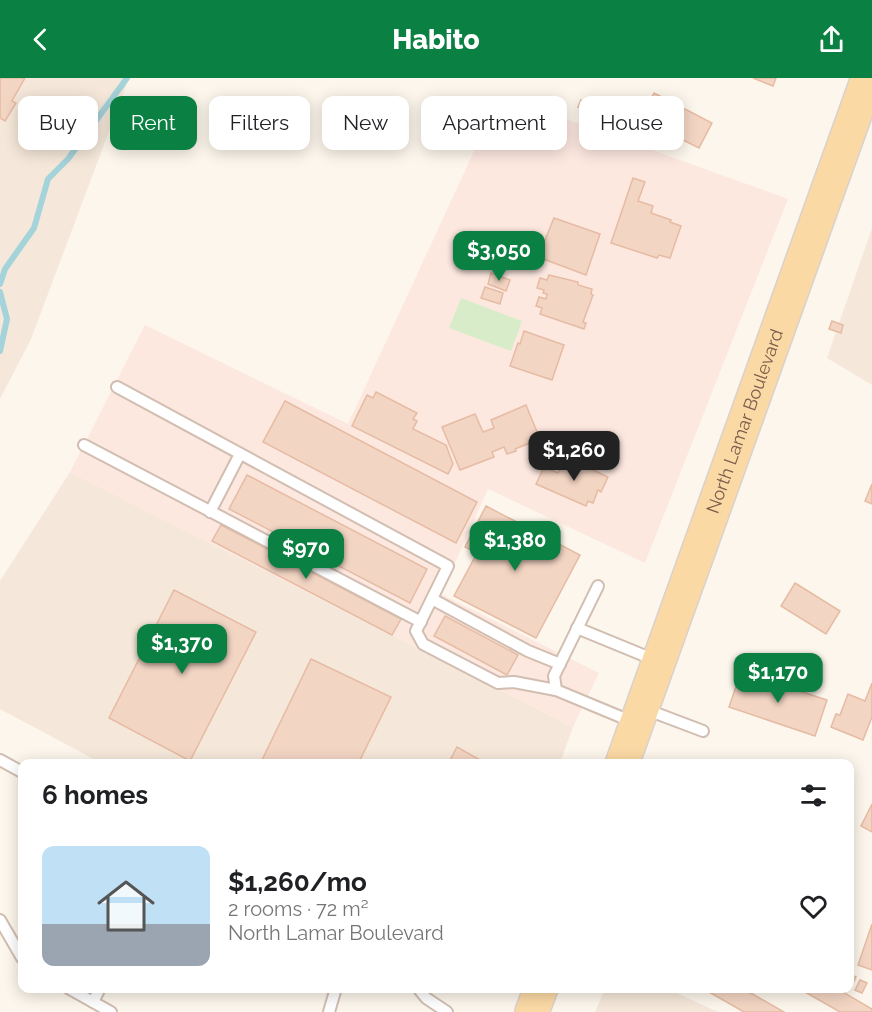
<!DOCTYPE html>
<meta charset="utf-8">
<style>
body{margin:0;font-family:Raleway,sans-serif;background:#f6f6f6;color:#202124;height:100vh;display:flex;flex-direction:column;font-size:22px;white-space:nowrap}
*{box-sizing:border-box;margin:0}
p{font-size:20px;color:#757577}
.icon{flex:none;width:33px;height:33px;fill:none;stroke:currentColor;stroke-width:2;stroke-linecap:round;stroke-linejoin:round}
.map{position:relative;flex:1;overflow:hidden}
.drawer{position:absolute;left:18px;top:681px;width:836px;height:234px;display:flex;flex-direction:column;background:#fff;border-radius:12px;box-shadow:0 3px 15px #0003}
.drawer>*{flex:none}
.guide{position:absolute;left:18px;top:18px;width:837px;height:54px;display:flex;gap:12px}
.price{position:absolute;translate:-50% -51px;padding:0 14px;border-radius:12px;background:#0b8043;color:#fff;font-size:20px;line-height:39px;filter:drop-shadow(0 2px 3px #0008)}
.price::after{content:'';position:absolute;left:50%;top:36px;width:18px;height:14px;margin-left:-9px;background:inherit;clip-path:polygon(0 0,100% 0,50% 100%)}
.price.current{background:#222;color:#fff}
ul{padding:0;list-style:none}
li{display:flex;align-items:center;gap:18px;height:150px;padding:0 24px}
li span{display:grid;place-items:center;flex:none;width:168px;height:120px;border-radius:12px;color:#555}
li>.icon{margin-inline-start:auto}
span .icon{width:72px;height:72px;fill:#fffc;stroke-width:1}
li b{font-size:26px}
h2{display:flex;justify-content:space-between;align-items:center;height:72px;padding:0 24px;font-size:26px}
.tag{padding:0 21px;border-radius:12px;background:#fff;box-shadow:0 3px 15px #0003;font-size:21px;line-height:54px}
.tag.current{background:#0b8043;color:#fff}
header{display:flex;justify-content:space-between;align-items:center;height:78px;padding:0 24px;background:#0b8043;color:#fff;font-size:27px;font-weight:800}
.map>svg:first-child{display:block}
.residential{fill:#f5e8da}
.commercial{fill:#fde8e0}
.green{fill:#d8ecc9}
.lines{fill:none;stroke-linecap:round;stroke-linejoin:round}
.stream{stroke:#a5d3da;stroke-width:6}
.building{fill:#f3d5c3;stroke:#e6bba3;stroke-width:1.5}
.service-casing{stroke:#d1beb0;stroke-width:14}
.primary-casing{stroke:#dad1cd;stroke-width:36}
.service{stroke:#fff;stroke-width:10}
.primary{stroke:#fbd9a5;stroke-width:33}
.labels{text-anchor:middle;stroke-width:6;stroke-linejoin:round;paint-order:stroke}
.street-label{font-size:18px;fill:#7a5c4d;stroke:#fffaf3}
</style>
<header><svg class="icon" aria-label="back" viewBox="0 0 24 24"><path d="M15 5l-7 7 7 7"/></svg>Habito<svg class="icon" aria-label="share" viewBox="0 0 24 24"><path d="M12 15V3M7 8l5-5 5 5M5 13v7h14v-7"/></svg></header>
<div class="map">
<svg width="872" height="934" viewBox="0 0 872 934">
<rect width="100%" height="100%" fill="#fdf6ec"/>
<g class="residential">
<path d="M0 0H129L31 261 0 321Z"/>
<path d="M872 150V307L827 280Z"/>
<path d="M70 394 573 649 560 685H101L0 631V503Z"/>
<path d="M605 911H668L718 934H595Z"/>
</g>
<path class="commercial" d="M500 17 788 121 645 485 488 411 441 516 599 595 573 649 70 394 145 247 348 346Z"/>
<path class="green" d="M461 220 522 243 511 273 449 250Z"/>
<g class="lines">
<g class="stream">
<path d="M0 206 5 191 34 150 48 101 68 81 127 0"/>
<path d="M0 214 7 241 0 273"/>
</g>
</g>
<g class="building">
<path d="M0 0H25L12 23 16 25 5 43 0 40Z"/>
<path d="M753 0H776L773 8Z"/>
<path d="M654 15 712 45 699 70 683 62 681 66 677 64 675 67 623 40 631 23 646 31Z"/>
<path d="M581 22 596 28 593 35 578 29Z"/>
<path d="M633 100 645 104 638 123 653 128 651 135 671 142 670 144 681 148 670 180 659 177 657 180 611 165Z"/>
<path d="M554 140 600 156 586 197 538 179Z"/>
<path d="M491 195 510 202 506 213 488 206Z"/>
<path d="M549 197 578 204V207L592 211 591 216 593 217 583 244 586 245 584 251 540 236 542 230 536 228 539 219 546 221 547 216 543 215 544 212 537 210 540 200 547 202Z"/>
<path d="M485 209 503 215 500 226 481 220Z"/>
<path d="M832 243 843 247 841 255 829 251Z"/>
<path d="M524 253 564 267 552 302 510 288 518 265 520 266Z"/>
<path d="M376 314 417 335 413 341 417 343 413 351 446 367 453 386 448 396 352 348 367 317 373 320Z"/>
<path d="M285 323 477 424 456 465 263 364Z"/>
<path d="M526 327 540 361 515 371 516 373 507 376 504 369 492 374 494 379 460 392 442 349 475 336 483 354 494 350 491 342Z"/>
<path d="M566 379 608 399 601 414 598 412 593 425 588 423 586 428 536 406 544 389 558 395Z"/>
<path d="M247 397 427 491 410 525 229 431Z"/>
<path d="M872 406V426L865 423Z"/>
<path d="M486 428 580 477 536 560 454 518 477 475 465 469Z"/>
<path d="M221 447 401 541 392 557 212 463Z"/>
<path d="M795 505 840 533 826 556 781 528Z"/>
<path d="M174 512 256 554 190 683 109 640Z"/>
<path d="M445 538 518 577 507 597 434 558Z"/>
<path d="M311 581 391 619 358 686H260Z"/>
<path d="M741 594 827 622 815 658 729 629Z"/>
<path d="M872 605V639L863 662 831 649 836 636 840 637 848 616 865 623Z"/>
<path d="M457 669 482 683 481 686H448Z"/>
<path d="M872 726V754L861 748Z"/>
<path d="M872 846V892L858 887Z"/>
<path d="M849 896 856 899 851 910 849 909Z"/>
<path d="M860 902 867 905 862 915 855 912Z"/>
<path d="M702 910H742L784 934H744Z"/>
<path d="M798 910H836L872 931V934H840Z"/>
</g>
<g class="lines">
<defs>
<g id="service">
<path d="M117 309 448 488 416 553 423 566 498 605 514 604 556 612"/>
<path d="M84 367 421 544"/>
<path d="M210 434 240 376"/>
<path d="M598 508 554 598 556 612 633 644"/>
<path d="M432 521 528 573 560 586"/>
<path d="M577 550 655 582"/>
<path d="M645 631 703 653"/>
<path d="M0 682 22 694"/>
<path d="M0 842 22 880"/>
<path d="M68 910 111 934"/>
<path d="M418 910 426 920 447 934"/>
<path d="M93 924 100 910"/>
<path d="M329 934 336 910"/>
</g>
<g id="primary">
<path id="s1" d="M622 686 868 0"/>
<path d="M532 934 541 910"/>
</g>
</defs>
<use href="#service" class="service-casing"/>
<use href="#primary" class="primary-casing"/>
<use href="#service" class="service"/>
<use href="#primary" class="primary"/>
</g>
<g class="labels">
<g class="street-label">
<text dy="6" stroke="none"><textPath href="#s1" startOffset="364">North Lamar Boulevard</textPath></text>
</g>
</g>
</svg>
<b class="price" style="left:499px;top:204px">$3,050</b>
<b class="price current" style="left:574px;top:404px">$1,260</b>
<b class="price" style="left:515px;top:494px">$1,380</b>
<b class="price" style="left:306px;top:502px">$970</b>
<b class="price" style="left:182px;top:597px">$1,370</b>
<b class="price" style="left:778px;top:626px">$1,170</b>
<div class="guide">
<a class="tag">Buy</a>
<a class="tag current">Rent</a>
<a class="tag">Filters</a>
<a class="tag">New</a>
<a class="tag">Apartment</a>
<a class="tag">House</a>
</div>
<section class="drawer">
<h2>6 homes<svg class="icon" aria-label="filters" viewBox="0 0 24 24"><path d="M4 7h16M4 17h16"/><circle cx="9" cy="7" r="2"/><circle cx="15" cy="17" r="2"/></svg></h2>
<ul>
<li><span style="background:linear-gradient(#bfe0f5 65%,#9aa5b1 0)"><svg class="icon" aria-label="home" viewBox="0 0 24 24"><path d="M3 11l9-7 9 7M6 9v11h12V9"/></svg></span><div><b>$1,260/mo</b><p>2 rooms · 72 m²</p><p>North Lamar Boulevard</p></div><svg class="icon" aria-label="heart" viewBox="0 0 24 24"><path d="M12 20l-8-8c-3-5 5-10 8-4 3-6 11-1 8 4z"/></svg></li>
</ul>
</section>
</div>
